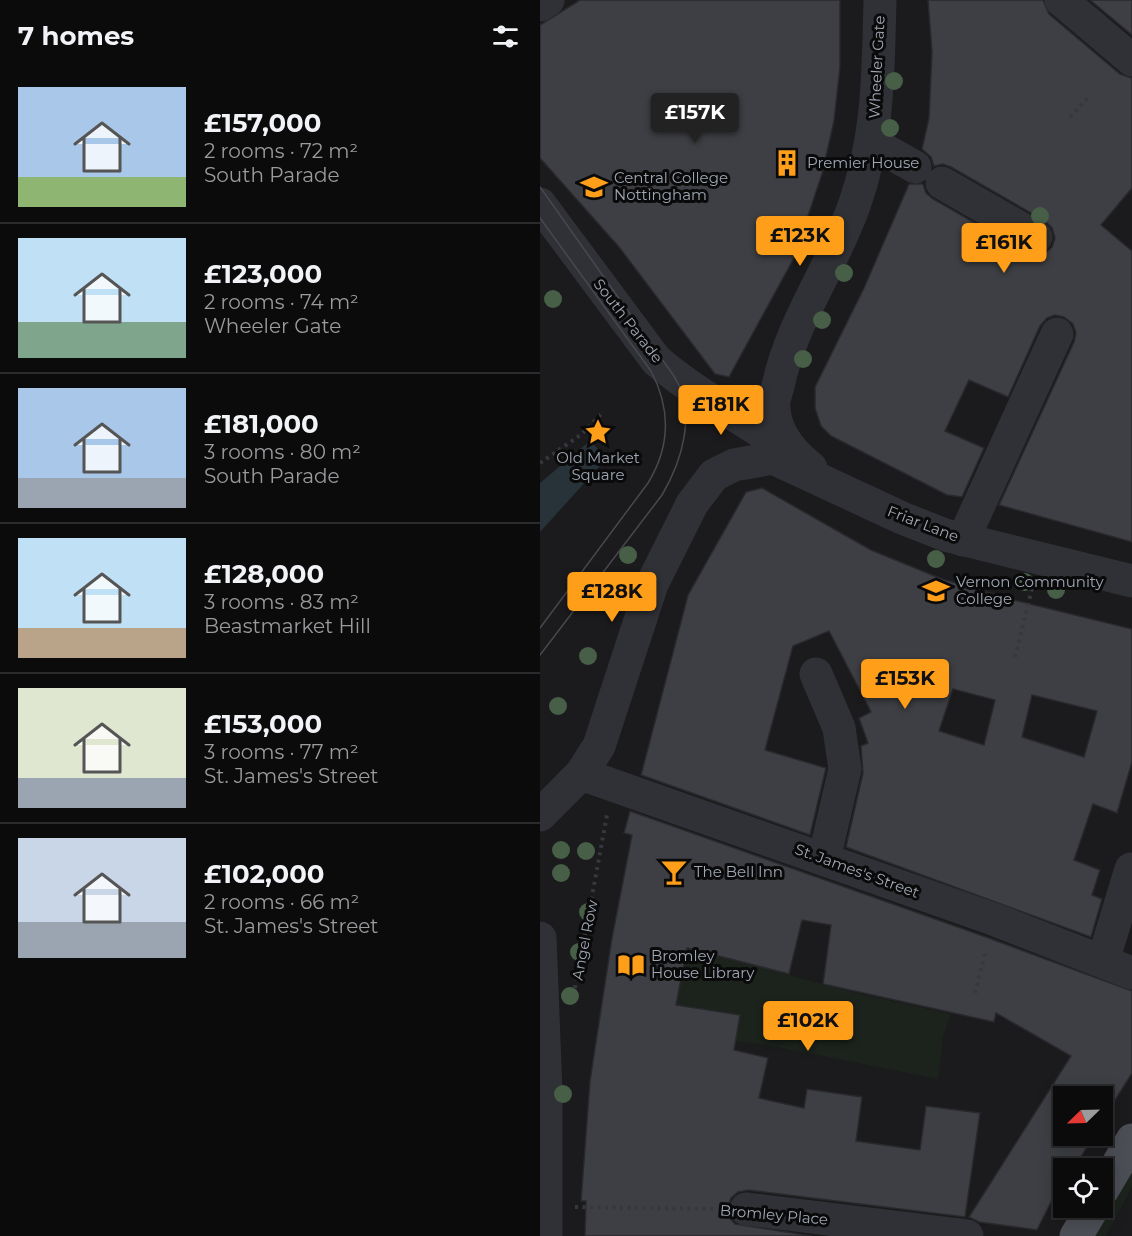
<!DOCTYPE html>
<meta charset="utf-8">
<style>
body{margin:0;font-family:Montserrat,sans-serif;background:#19191a;color:#f1f3f6;height:100vh;display:flex;flex-direction:column;font-size:22px;white-space:nowrap}
*{box-sizing:border-box;margin:0}
p{font-size:20px;color:#9a9b9d}
.icon{flex:none;width:33px;height:33px;fill:none;stroke:currentColor;stroke-width:2;stroke-linecap:round;stroke-linejoin:round}
.map{position:relative;flex:1;overflow:hidden}
.panel{display:flex;flex-direction:column;background:#0b0b0c;width:540px}
.panel>*{flex:none}
.needle{width:39px;rotate:247deg}
.tools{position:absolute;left:513px;top:1086px;display:grid;gap:12px}
.tools a{display:grid;place-items:center;width:60px;height:60px;border-radius:0px;background:#0b0b0c;box-shadow:0 3px 15px #0003,0 0 0 2px #2b2b2d;font-size:30px}
.price{position:absolute;translate:-50% -51px;padding:0 14px;border-radius:6px;background:#fe9e19;color:#111;font-size:20px;line-height:39px;filter:drop-shadow(0 2px 3px #0008)}
.price::after{content:'';position:absolute;left:50%;top:36px;width:18px;height:14px;margin-left:-9px;background:inherit;clip-path:polygon(0 0,100% 0,50% 100%)}
.price.on{background:#222;color:#fff}
ul{padding:0;list-style:none}
li{display:flex;align-items:center;gap:18px;height:150px;padding:0 18px}
li+li{border-top:2px solid #2b2b2d}
li span{display:grid;place-items:center;flex:none;width:168px;height:120px;border-radius:0px;color:#555}
li>.icon{margin-inline-start:auto}
span .icon{width:72px;height:72px;fill:#fffc;stroke-width:1}
li b{font-size:26px}
h2{display:flex;justify-content:space-between;align-items:center;height:72px;padding:0 18px;font-size:26px}
main{display:flex;flex:1;min-height:0}
.map>svg:first-child{display:block}
.built{fill:#1b1b1d;fill-rule:evenodd}
.green{fill:#1b231c}
.water{fill:#283339}
.building{fill:#3e3f44;stroke:#29292d;stroke-width:1.5;fill-rule:evenodd}
.lines{fill:none;stroke-linecap:round;stroke-linejoin:round}
.path{stroke:#36383d;stroke-width:4;stroke-dasharray:3 4.5;stroke-linecap:butt}
.minor{stroke:#303136;stroke-width:33}
.major{stroke:#4c4e55;stroke-width:33}
.tram{stroke:#47494f;stroke-width:1.5}
.tree{fill:#475e47}
.labels{text-anchor:middle;stroke-width:6;stroke-linejoin:round;paint-order:stroke}
.street-label{font-size:15px;fill:#9fa7b3;stroke:#0a0a0b}
.poi-label{font-size:15px;fill:#9fa7b3;stroke:#0a0a0b;text-anchor:start}
</style>
<main>
<section class="panel">
<h2>7 homes<svg class="icon" aria-label="filters" viewBox="0 0 24 24"><path d="M4 7h16M4 17h16"/><circle cx="9" cy="7" r="2"/><circle cx="15" cy="17" r="2"/></svg></h2>
<ul>
<li><span style="background:linear-gradient(#a9c7e8 75%,#8fb573 0)"><svg class="icon" aria-label="home" viewBox="0 0 24 24"><path d="M3 11l9-7 9 7M6 9v11h12V9"/></svg></span><div><b>£157,000</b><p>2 rooms · 72 m²</p><p>South Parade</p></div></li>
<li><span style="background:linear-gradient(#bfe0f5 70%,#7fa58c 0)"><svg class="icon" aria-label="home" viewBox="0 0 24 24"><path d="M3 11l9-7 9 7M6 9v11h12V9"/></svg></span><div><b>£123,000</b><p>2 rooms · 74 m²</p><p>Wheeler Gate</p></div></li>
<li><span style="background:linear-gradient(#a9c7e8 75%,#9aa5b1 0)"><svg class="icon" aria-label="home" viewBox="0 0 24 24"><path d="M3 11l9-7 9 7M6 9v11h12V9"/></svg></span><div><b>£181,000</b><p>3 rooms · 80 m²</p><p>South Parade</p></div></li>
<li><span style="background:linear-gradient(#bfe0f5 75%,#b9a48a 0)"><svg class="icon" aria-label="home" viewBox="0 0 24 24"><path d="M3 11l9-7 9 7M6 9v11h12V9"/></svg></span><div><b>£128,000</b><p>3 rooms · 83 m²</p><p>Beastmarket Hill</p></div></li>
<li><span style="background:linear-gradient(#dfe7d0 75%,#9aa5b1 0)"><svg class="icon" aria-label="home" viewBox="0 0 24 24"><path d="M3 11l9-7 9 7M6 9v11h12V9"/></svg></span><div><b>£153,000</b><p>3 rooms · 77 m²</p><p>St. James's Street</p></div></li>
<li><span style="background:linear-gradient(#c9d6e8 70%,#9aa5b1 0)"><svg class="icon" aria-label="home" viewBox="0 0 24 24"><path d="M3 11l9-7 9 7M6 9v11h12V9"/></svg></span><div><b>£102,000</b><p>2 rooms · 66 m²</p><p>St. James's Street</p></div></li>
</ul>
</section>
<div class="map">
<svg width="592" height="1236" viewBox="0 0 592 1236">
<rect width="100%" height="100%" fill="#0f0f10"/>
<path class="built" d="M0 0H592V1236H0ZM524 1096H562V1136H524ZM524 1168H562V1208H524Z"/>
<g class="green">
<path d="M147 948 320 994 411 1014 403 1036 398 1079 233 1046 195 1041 136 1005Z"/>
<path d="M592 1163V1187L566 1236H549Z"/>
</g>
<path class="water" d="M50 441 67 458 0 532V483Z"/>
<g class="building">
<path d="M40 0H300V67L294 121 282 174 254 258 189 377 175 374 79 247 0 158V25Z"/>
<path d="M388 0H503L509 14 580 74 592 78V188L561 225 592 251V542L459 505 534 342 536 333 533 324 524 317 515 315 507 318 500 326 468 397 429 380 405 431 444 448 422 497 407 495 291 436 281 426 275 408V387L324 288 369 184H383L386 193 393 199 487 253 497 256 505 253 512 247 515 238 512 228 505 221 411 167 403 164 394 166 391 157 382 149 389 118 392 52Z"/>
<path d="M550 0H592V35Z"/>
<path d="M222 488 331 550 402 579 478 601 592 629V762L577 813 553 804 534 860 560 870 552 895 562 899 551 937 306 847 323 773 321 746 328 743 319 718 331 712 289 631 253 646 225 750 286 768 270 835 101 775 148 595 206 492ZM413 689 455 700 444 745 399 731ZM492 695 557 711 544 757 482 737Z"/>
<path d="M90 811 446 937 592 991V1073L562 1121V1096H524V1136H554L534 1168H524V1184L521 1182 497 1230 439 1222 429 1217 531 1056 456 1013 454 1022 283 984 291 925 262 920 249 974 147 948 136 1005 200 1015 194 1050 228 1058 219 1098 264 1108 267 1089 322 1097 316 1141 380 1150 386 1106 440 1113 425 1217 208 1190 198 1192 191 1198 188 1206 189 1217 195 1224 272 1236H45L46 1201H41L50 1081 72 938 92 835 84 833Z"/>
</g>
<g class="lines">
<g class="path">
<path d="M530 117 548 98"/>
<path d="M0 463 42 434 63 412"/>
<path d="M475 657 492 588"/>
<path d="M35 988 67 815"/>
<path d="M435 993 446 949"/>
<path d="M35 1207 175 1209"/>
</g>
<g class="minor">
<path d="M521 0 592 60"/>
<path d="M0 5 8 0"/>
<path d="M331 142 375 167"/>
<path d="M402 183 496 237"/>
<path d="M0 204 116 360C157 396 208 420 252 453"/>
<path d="M271 468C252 453 235 434 234 408 233 402 236 393 238 386 251 323 292 267 314 206 339 135 338 74 340 0"/>
<path d="M423 540 517 334"/>
<path d="M276 674 299 728 305 769 284 859"/>
<path d="M41 774 453 919 592 973"/>
<path d="M0 815 41 774 59 746 112 584 152 504 174 475 194 465 233 458 362 518 405 535 592 581"/>
<path d="M0 938 6 1092V1236"/>
<path d="M563 961 591 869"/>
<path d="M206 1209 427 1236"/>
</g>
<g class="major">
<path d="M562 1191 592 1140"/>
<path d="M536 1236 553 1208"/>
</g>
<g class="tram">
<path d="M0 187 134 376C157 413 142 461 122 495L0 655"/>
<path d="M0 218 111 371C131 409 130 447 108 483L0 628"/>
</g>
</g>
<g class="tree">
<circle cx="354" cy="81" r="9"/>
<circle cx="350" cy="128" r="9"/>
<circle cx="500" cy="216" r="9"/>
<circle cx="304" cy="273" r="9"/>
<circle cx="13" cy="299" r="9"/>
<circle cx="282" cy="320" r="9"/>
<circle cx="263" cy="359" r="9"/>
<circle cx="88" cy="555" r="9"/>
<circle cx="396" cy="559" r="9"/>
<circle cx="485" cy="582" r="9"/>
<circle cx="516" cy="590" r="9"/>
<circle cx="71" cy="593" r="9"/>
<circle cx="48" cy="656" r="9"/>
<circle cx="18" cy="706" r="9"/>
<circle cx="21" cy="850" r="9"/>
<circle cx="46" cy="851" r="9"/>
<circle cx="21" cy="873" r="9"/>
<circle cx="48" cy="912" r="9"/>
<circle cx="39" cy="952" r="9"/>
<circle cx="30" cy="996" r="9"/>
<circle cx="23" cy="1094" r="9"/>
</g>
<defs>
<symbol id="building-bare" viewBox="-9 -9 18 18"><path d="M-4-6H4V6H1V3H-1V6H-4ZM-2.5-4.3h1.7v1.8h-1.7ZM.8-4.3h1.7v1.8H.8ZM-2.5-1h1.7V.8h-1.7ZM.8-1h1.7V.8H.8Z" fill="#fe9e19" stroke="#0a0a0b" stroke-width="2.5" paint-order="stroke"/></symbol>
<symbol id="university-bare" viewBox="-9 -9 18 18"><path d="M0-5L7-2L0 1L-7-2ZM-4 1L0 2.5L4 1V4Q0 6-4 4Z" fill="#fe9e19" stroke="#0a0a0b" stroke-width="2.5" paint-order="stroke"/></symbol>
<symbol id="sight-bare" viewBox="-9 -9 18 18"><path d="M0-6L1.8-2.2L6-1.7L2.9 1.2L3.7 5.4L0 3.3L-3.7 5.4L-2.9 1.2L-6-1.7L-1.8-2.2Z" fill="#fe9e19" stroke="#0a0a0b" stroke-width="2.5" paint-order="stroke"/></symbol>
<symbol id="bar-bare" viewBox="-9 -9 18 18"><path d="M-6-5H6L.8 .8V4.5H3.5V6h-7V4.5H-.8V.8Z" fill="#fe9e19" stroke="#0a0a0b" stroke-width="2.5" paint-order="stroke"/></symbol>
<symbol id="library-bare" viewBox="-9 -9 18 18"><path d="M-6-4Q-3-5.5-.7-3.5V5Q-3 3-6 4ZM6-4Q3-5.5 .7-3.5V5Q3 3 6 4Z" fill="#fe9e19" stroke="#0a0a0b" stroke-width="2.5" paint-order="stroke"/></symbol>
</defs>
<g fill-rule="evenodd">
<use href="#building-bare" x="228" y="144" width="38" height="38"/>
<use href="#university-bare" x="35" y="168" width="38" height="38"/>
<use href="#sight-bare" x="39" y="413" width="38" height="38"/>
<use href="#university-bare" x="377" y="572" width="38" height="38"/>
<use href="#bar-bare" x="115" y="853" width="38" height="38"/>
<use href="#library-bare" x="72" y="946" width="38" height="38"/>
</g>
<g class="labels">
<g class="street-label">
<text transform="translate(337 67) rotate(-87)" y="5">Wheeler Gate</text>
<text transform="translate(88 321) rotate(52)" y="5">South Parade</text>
<text transform="translate(383 524) rotate(21)" y="5">Friar Lane</text>
<text transform="translate(317 871) rotate(20)" y="5">St. James's Street</text>
<text transform="translate(45 940) rotate(-79)" y="5">Angel Row</text>
<text transform="translate(234 1215) rotate(5)" y="5">Bromley Place</text>
</g>
<g class="poi-label">
<text x="267" y="168">Premier House</text>
<text x="74" y="183">Central College<tspan x="74" dy="17">Nottingham</tspan></text>
<text x="58" y="463" text-anchor="middle">Old Market<tspan x="58" dy="17">Square</tspan></text>
<text x="416" y="587">Vernon Community<tspan x="416" dy="17">College</tspan></text>
<text x="154" y="877">The Bell Inn</text>
<text x="111" y="961">Bromley<tspan x="111" dy="17">House Library</tspan></text>
</g>
</g>
</svg>
<div class="tools">
<a><svg class="needle" viewBox="-14 -14 28 28"><path d="M0-13l5 13h-10z" fill="#e53935"/><path d="M0 13l5-13h-10z" fill="#9a9b9d"/></svg></a>
<a><svg class="icon" aria-label="locate" viewBox="0 0 24 24"><circle cx="12" cy="12" r="6"/><path d="M12 2v4M12 18v4M2 12h4M18 12h4"/></svg></a>
</div>
<b class="price on" style="left:155px;top:144px">£157K</b>
<b class="price" style="left:260px;top:267px">£123K</b>
<b class="price" style="left:464px;top:274px">£161K</b>
<b class="price" style="left:181px;top:436px">£181K</b>
<b class="price" style="left:72px;top:623px">£128K</b>
<b class="price" style="left:365px;top:710px">£153K</b>
<b class="price" style="left:268px;top:1052px">£102K</b>
</div>
</main>
